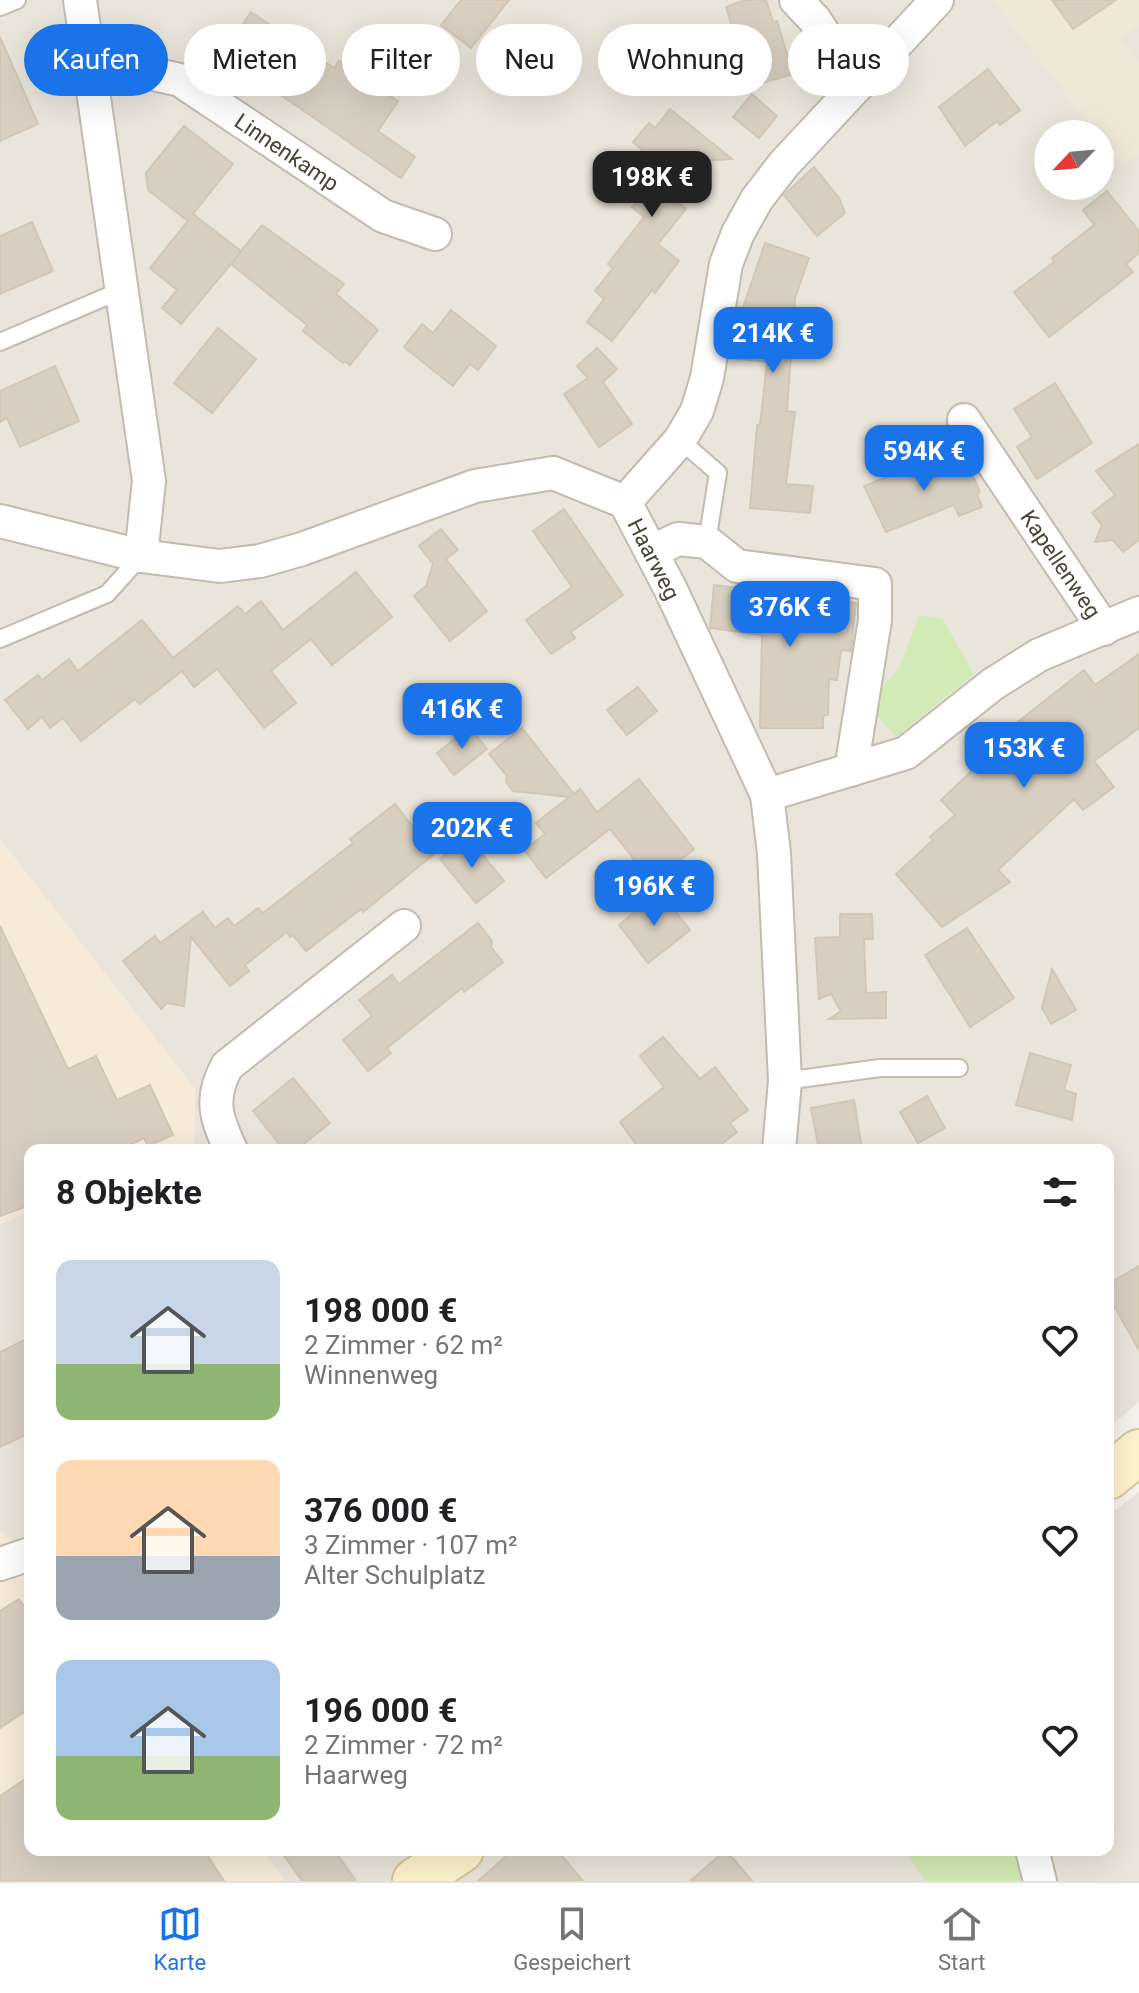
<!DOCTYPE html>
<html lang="de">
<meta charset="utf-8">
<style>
body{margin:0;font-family:Roboto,sans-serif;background:#f6f6f6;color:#202124;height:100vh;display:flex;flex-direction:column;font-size:30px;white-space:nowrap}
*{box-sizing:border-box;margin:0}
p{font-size:26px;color:#757577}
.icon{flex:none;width:44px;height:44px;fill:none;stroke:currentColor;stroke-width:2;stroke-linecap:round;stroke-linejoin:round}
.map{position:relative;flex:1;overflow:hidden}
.sheet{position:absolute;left:24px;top:1144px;width:1090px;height:712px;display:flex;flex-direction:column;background:#fff;border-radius:16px;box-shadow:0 8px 32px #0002}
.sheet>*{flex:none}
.banner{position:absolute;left:24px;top:24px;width:1092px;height:72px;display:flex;gap:16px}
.needle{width:52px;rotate:244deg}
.fabs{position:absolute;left:1034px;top:120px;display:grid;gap:16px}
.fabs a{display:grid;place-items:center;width:80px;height:80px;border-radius:50%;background:#fff;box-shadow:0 8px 32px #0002;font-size:40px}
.price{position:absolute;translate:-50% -68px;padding:0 18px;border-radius:16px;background:#1a73e8;color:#fff;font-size:26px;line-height:52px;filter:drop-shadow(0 2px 4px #0008)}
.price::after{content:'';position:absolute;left:50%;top:48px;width:24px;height:18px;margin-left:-12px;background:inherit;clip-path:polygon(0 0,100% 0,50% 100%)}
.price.current{background:#222;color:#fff}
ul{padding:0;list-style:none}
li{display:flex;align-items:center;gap:24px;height:200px;padding:0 32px}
li span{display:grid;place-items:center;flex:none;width:224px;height:160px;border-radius:16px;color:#555}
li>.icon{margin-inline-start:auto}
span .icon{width:96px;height:96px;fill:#fffc;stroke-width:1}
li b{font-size:34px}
h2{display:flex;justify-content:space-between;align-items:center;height:96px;padding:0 32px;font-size:34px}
.tag{padding:0 28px;border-radius:36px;background:#fff;box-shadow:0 8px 32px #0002;font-size:28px;line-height:72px}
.tag.current{background:#1a73e8;color:#fff}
.dock{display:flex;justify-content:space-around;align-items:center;height:112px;border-top:2px solid #e0e0e0;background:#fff;font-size:22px;color:#757577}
.dock a{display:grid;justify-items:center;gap:4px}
.dock .current{color:#1a73e8}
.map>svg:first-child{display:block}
.residential{fill:#eae5da;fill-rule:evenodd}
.commercial{fill:#f7ead8}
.education{fill:#efe8d6}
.green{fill:#d2eab5}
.building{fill:#d8cfc1;stroke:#d3c7b4;stroke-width:2}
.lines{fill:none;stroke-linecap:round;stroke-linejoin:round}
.lane-casing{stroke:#c2bbae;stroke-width:20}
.street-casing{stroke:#c2bbae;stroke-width:36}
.secondary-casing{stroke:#d6c79b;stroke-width:48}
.lane{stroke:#fff;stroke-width:16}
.street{stroke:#fff;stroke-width:32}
.secondary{stroke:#fff3cd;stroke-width:44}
.labels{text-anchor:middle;stroke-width:6;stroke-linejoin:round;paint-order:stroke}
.street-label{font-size:22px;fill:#4b4439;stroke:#fff}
</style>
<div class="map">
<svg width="1139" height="1881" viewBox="0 0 1139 1881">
<rect width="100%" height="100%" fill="#f6f3ec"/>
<g class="residential">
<path d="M0 0H1139V1402L1108 1428V1150H176L194 1143 195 1089 0 839ZM1048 134H1100V186H1048Z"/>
<path d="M30 1211V1555L0 1531V1224Z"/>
<path d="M1139 1492V1881H1057L1049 1850H1108V1516Z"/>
<path d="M262 1850H904L925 1881H285Z"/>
</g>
<g class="commercial">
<path d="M0 839 195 1089 194 1143 176 1150H30V1211L0 1224Z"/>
<path d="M0 1531 30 1555V1850H262L285 1881H0Z"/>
</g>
<path class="education" d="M992 0H1139V25L1121 38 1139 63V154L1122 165Z"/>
<g class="green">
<path d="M919 615 942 618 974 674 896 737 877 715 881 689 900 667Z"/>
<path d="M904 1850H1017L1025 1881H925Z"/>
</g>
<g class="building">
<path d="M461 0H509L471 48 441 25Z"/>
<path d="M745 0H766L773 22 777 21 793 74 758 84 742 34 735 37 726 7Z"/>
<path d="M1052 0H1116L1073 29Z"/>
<path d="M251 12 334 68 339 61 398 101 378 131 415 157 401 178 256 78 254 80 221 57Z"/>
<path d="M677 27 703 50 683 72 657 49Z"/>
<path d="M0 37 38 124 0 141Z"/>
<path d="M988 69 1020 110 1000 125 997 121 965 146 939 107Z"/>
<path d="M752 94 777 116 759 138 733 117Z"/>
<path d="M670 109 732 159 706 161 674 199 686 209 658 244 679 261 655 293 652 290 612 341 587 322 604 299 595 291 613 268 608 264 644 217 632 207 652 183 630 165 642 150 633 142 649 123 655 128Z"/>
<path d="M184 126 233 164 193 214 241 251 262 225 344 284 336 294 378 330 350 365 345 361 343 363 303 331 307 325 231 264 241 252 181 324 162 308 177 290 150 268 188 221 148 190 146 173Z"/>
<path d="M814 167 839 198 845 213 817 236 784 195Z"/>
<path d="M1107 191 1139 231V253L1126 264 1133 272 1049 337 1014 292 1054 262 1052 258 1094 225 1083 210Z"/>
<path d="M32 222 53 271 0 294V236Z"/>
<path d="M765 243 809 258 795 298 787 411 795 412 786 484 813 486 810 513 750 508 757 425H760L767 362 732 358 736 319H739Z"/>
<path d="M451 310 496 346 478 370 470 364 453 386 404 347 422 324 433 333Z"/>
<path d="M218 328 256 359 212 413 174 383Z"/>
<path d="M597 348 617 369 603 382 632 424 599 447 564 394 588 378 577 366Z"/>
<path d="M55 366 79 421 20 447 7 418 0 422V391Z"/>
<path d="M1055 383 1092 443 1037 479 1017 447 1032 437 1014 409Z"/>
<path d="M1139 444V540L1123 552 1113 540 1095 542 1102 525 1092 513 1115 495 1096 471Z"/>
<path d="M963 454 980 492 977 494 982 507 959 516 954 505 886 532 864 486 920 464 922 471Z"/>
<path d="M564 509 623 595 571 632 575 638 551 654 526 620 572 587 533 531Z"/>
<path d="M441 529 458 550 446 559 487 611 450 641 414 596 426 586 433 564 419 546Z"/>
<path d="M356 572 392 617 332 665 311 639 271 671 296 703 264 728 217 669 194 687 182 671 140 704 135 699 81 741 63 718 50 728 42 717 28 729 5 700 38 675 42 680 69 659 78 671 142 620 173 658 238 606 245 614 261 601 283 630Z"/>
<path d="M714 585 856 603 851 651 841 650 837 680 829 679 828 715 823 716V728H760L762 635 710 628Z"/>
<path d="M1139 654V728L1094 761 1114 787 1083 810 1074 799 998 870 1010 882 942 927 896 874 933 840 930 837 955 815 941 800 997 747 992 742 1084 670 1095 685Z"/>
<path d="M638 687 657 711 627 735 607 710Z"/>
<path d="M470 727 487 749 454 775 437 753Z"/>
<path d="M522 728 574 794 580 789 597 812 639 779 694 849 652 882 610 829 546 878 524 850 545 834 536 823 569 797 513 791 506 782 507 776 489 754Z"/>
<path d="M395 804 434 854 363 912 361 909 306 951 293 935 290 937 287 932 245 965 249 971 230 986 191 937 184 1006 167 1003 161 1009 123 961 155 936 160 943 203 912 215 928 228 918 234 926 258 908 263 913 353 843 350 839Z"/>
<path d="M468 837 504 881 476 903 440 859Z"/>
<path d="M660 892 690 930 648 963 619 925Z"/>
<path d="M840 914H872L873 939H864L866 993 886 992V1018L829 1019 841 1011 831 994 819 999 815 938 840 937Z"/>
<path d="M478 923 492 941 491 947 503 962 464 992 462 988 387 1048 391 1053 368 1071 343 1040 372 1016 359 1000 392 975 399 984Z"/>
<path d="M0 926 68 1069 96 1056 117 1100 150 1085 173 1135 148 1146 144 1138 119 1150H30V1205L0 1216Z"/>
<path d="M967 928 1014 998 970 1027 925 955Z"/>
<path d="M1052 969 1076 1010 1051 1024 1042 1008Z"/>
<path d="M663 1037 700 1079 715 1067 748 1110 730 1123 737 1132 714 1150H640L620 1122 664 1087 640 1056Z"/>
<path d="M1030 1053 1071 1065 1064 1090 1076 1094 1072 1120 1016 1105Z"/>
<path d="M293 1078 330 1123 296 1150H284L253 1111Z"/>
<path d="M927 1096 945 1128 918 1143 900 1112Z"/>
<path d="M854 1100 862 1150H819L811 1108Z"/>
<path d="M1139 1266V1350L1108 1295V1284Z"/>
<path d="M30 1337V1433L0 1447V1352Z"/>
<path d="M19 1599 30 1615V1708L0 1728V1611Z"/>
<path d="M30 1776V1850H204L224 1881H0V1796Z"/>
<path d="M280 1850H334L356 1881H302Z"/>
<path d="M513 1850H557L583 1881H478Z"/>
<path d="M726 1850 752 1881H690Z"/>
</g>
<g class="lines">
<defs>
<g id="lane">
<path d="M0 7 17 0"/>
<path d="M0 342 122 290"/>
<path d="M680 440 718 473 707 542"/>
<path d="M0 639 107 594 141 556"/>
<path d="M785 1081 880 1068H959"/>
</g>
<g id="street">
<path d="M80 0 149 481 141 556"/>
<path d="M796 0 814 19 858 85"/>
<path d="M90 74 135 70 180 80 383 216 435 234"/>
<path d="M964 420 1104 629"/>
<path d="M625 502 680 440 697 411 707 378 726 264 738 233 757 199 784 164 937 0"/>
<path d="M0 521 141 556 220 566 260 561 302 549 475 486 553 473 625 502 671 590 767 795 774 853 785 1081 779 1150"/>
<path d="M651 552 678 539 707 542 737 566 875 584V620L851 770"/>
<path d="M767 795 906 753 993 684 1039 655 1139 613"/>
<path d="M231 1150C216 1118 209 1099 227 1066L404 926"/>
<path d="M0 1564 30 1554"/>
<path d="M1032 1850 1040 1881"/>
</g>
<g id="secondary">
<path d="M1108 1477 1139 1452"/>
<path d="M415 1881 461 1850"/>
</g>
</defs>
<use href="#lane" class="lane-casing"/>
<use href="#street" class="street-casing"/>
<use href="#secondary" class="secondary-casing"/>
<use href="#lane" class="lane"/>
<use href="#street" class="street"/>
<use href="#secondary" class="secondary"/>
</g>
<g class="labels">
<g class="street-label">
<text transform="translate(287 152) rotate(34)" y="8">Linnenkamp</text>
<text transform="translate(654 559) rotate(63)" y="8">Haarweg</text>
<text transform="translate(1061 564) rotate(56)" y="8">Kapellenweg</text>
</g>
</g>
</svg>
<div class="fabs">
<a><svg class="needle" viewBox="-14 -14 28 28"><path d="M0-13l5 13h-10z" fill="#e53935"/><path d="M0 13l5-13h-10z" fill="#757577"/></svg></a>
</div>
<b class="price current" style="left:652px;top:219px">198K €</b>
<b class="price" style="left:773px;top:375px">214K €</b>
<b class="price" style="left:924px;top:493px">594K €</b>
<b class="price" style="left:790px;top:649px">376K €</b>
<b class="price" style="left:462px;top:751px">416K €</b>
<b class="price" style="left:1024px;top:790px">153K €</b>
<b class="price" style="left:472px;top:870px">202K €</b>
<b class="price" style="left:654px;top:928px">196K €</b>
<div class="banner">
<a class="tag current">Kaufen</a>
<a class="tag">Mieten</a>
<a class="tag">Filter</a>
<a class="tag">Neu</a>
<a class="tag">Wohnung</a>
<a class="tag">Haus</a>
</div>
<section class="sheet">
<h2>8 Objekte<svg class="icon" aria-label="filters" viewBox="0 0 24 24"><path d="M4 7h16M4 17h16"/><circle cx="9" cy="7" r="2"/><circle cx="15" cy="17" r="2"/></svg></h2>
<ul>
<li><span style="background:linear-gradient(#c9d6e8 65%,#8fb573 0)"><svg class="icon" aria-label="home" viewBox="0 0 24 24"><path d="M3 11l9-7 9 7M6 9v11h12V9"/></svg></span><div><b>198 000 €</b><p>2 Zimmer · 62 m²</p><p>Winnenweg</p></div><svg class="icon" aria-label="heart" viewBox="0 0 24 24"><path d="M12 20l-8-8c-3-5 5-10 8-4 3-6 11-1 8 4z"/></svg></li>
<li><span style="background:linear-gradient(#ffd9b3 60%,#9aa5b1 0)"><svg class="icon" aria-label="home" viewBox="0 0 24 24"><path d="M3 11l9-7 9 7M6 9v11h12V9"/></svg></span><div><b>376 000 €</b><p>3 Zimmer · 107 m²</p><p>Alter Schulplatz</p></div><svg class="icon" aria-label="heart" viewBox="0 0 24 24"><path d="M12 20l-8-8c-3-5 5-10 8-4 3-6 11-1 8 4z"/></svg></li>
<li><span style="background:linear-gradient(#a9c7e8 60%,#8fb573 0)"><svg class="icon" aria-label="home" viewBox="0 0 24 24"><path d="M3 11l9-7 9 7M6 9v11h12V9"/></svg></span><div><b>196 000 €</b><p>2 Zimmer · 72 m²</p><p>Haarweg</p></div><svg class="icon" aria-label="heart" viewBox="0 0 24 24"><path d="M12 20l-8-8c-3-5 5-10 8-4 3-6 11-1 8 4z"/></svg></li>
</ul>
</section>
</div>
<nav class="dock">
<a class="current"><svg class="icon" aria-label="map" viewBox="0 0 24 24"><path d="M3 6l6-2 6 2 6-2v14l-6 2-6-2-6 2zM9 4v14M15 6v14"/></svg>Karte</a>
<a><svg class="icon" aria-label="saved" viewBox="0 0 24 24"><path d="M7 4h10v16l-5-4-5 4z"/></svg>Gespeichert</a>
<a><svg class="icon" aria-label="home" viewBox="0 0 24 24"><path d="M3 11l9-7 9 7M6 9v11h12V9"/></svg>Start</a>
</nav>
